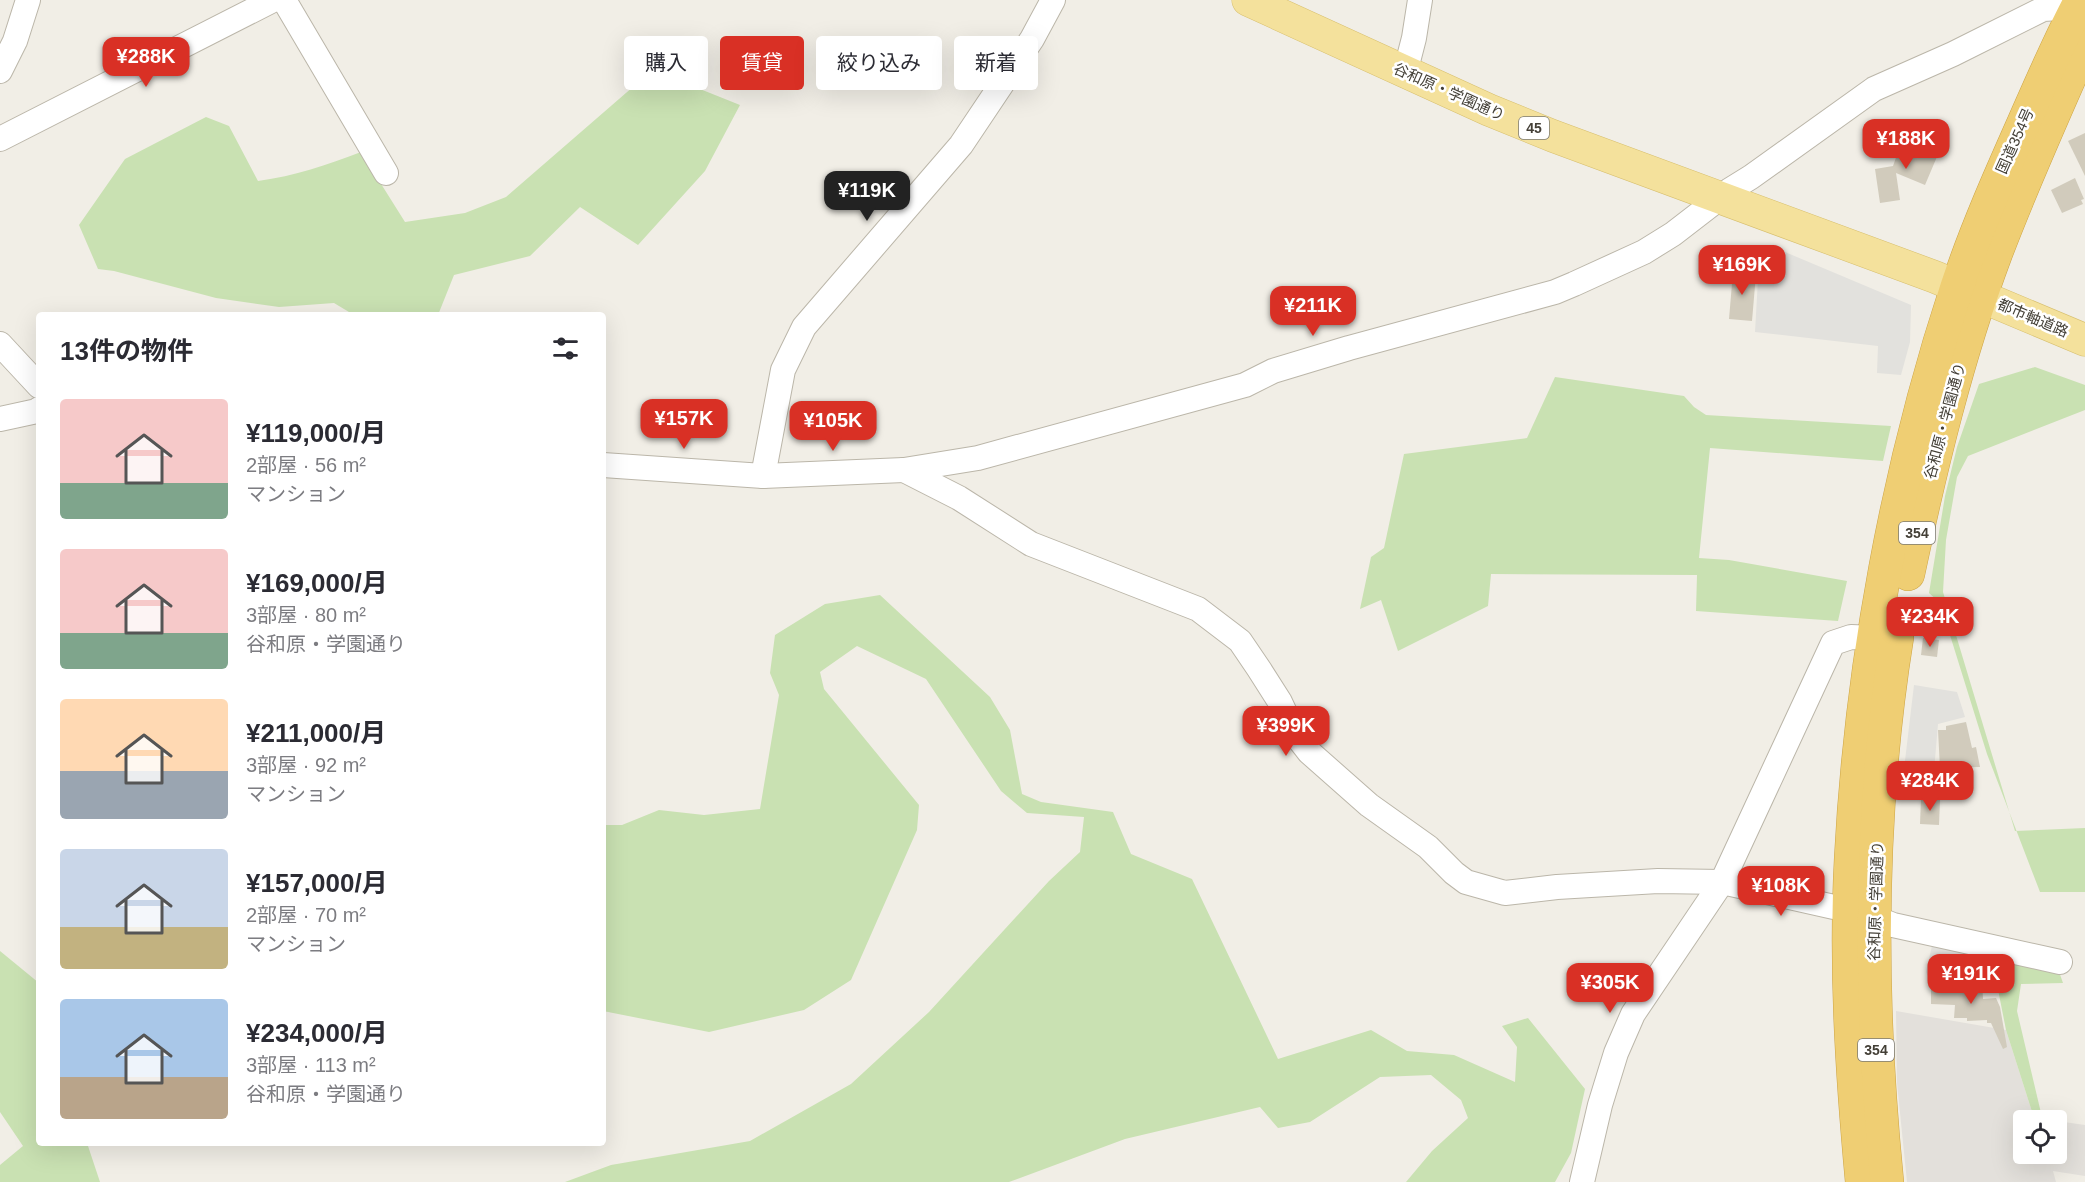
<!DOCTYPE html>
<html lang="ja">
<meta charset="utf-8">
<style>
body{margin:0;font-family:Helvetica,"Noto Sans JP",sans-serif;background:#f7f7f7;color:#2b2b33;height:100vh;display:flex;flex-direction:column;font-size:22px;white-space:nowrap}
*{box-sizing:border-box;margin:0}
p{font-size:20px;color:#7c7c81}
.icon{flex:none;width:33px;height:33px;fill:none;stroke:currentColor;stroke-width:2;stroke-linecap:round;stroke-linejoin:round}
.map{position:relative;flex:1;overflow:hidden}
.details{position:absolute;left:36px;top:312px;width:570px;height:834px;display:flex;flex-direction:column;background:#fff;border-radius:6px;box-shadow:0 6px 24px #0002}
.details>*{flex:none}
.guide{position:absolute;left:624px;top:36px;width:570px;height:54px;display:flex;gap:12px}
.controls{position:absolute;left:2013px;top:1110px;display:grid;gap:12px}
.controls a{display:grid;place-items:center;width:54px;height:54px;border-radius:6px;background:#fff;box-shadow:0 6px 24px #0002;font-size:30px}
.price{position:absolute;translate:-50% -51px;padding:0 14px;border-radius:12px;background:#d93025;color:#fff;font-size:20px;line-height:39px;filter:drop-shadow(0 2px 3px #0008)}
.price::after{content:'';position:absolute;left:50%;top:36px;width:18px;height:14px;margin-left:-9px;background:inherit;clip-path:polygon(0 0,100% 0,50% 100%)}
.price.active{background:#222;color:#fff}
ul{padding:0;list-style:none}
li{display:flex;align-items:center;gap:18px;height:150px;padding:0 24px}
li span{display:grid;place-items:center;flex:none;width:168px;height:120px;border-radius:6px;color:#555}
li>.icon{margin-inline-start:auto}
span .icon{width:72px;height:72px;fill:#fffc;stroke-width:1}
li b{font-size:26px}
h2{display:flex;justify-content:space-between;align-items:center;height:72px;padding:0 24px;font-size:26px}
.chip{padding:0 21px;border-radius:6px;background:#fff;box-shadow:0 6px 24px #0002;font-size:21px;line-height:54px}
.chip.active{background:#d93025;color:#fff}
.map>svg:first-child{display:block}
.industrial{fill:#e3e0db}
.green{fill:#c9e1b2}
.parking{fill:#e2e1dd}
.building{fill:#d1cbbc}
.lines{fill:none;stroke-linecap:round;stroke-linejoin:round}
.minor-casing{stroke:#bbb6a9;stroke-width:26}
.major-casing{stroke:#d7bf6e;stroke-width:33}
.highway-casing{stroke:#cda444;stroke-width:34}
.minor{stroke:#fff;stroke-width:24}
.major{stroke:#f4e19c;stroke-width:32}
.highway{stroke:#efce73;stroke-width:33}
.labels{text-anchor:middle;stroke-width:5;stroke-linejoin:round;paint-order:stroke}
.shield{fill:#fff;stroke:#7b7972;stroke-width:1.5}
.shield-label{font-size:14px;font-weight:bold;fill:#433f36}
.street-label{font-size:15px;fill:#433f36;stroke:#fff}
</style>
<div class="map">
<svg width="2085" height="1182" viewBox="0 0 2085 1182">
<rect width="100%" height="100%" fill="#f1eee6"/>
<path class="industrial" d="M1896 1011 2006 1030 2034 1118 2049 1120H2024V1154H2056L2057 1121 2085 1125V1176L2053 1171 2056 1182H1907L1897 1083Z"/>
<g class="green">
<path d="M649 73 670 77 740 105 705 171 638 245 580 207 530 256 454 275 438 315H354L334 303 279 307 216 298 114 271 98 269 79 225 125 159 206 117 229 126 258 181C295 176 327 165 361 152L405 222 465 213 506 197Z"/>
<path d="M2035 367 2085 385V410L1968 456 1957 477 1946 540 1943 592 2015 831 2085 828V892H2040L1987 754 1940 603 1929 593 1945 496 1957 447 1979 384Z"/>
<path d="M1555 377 1684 396 1694 407 1706 415 1891 426 1883 461 1710 448 1699 558 1729 560 1847 581 1838 621 1696 611 1697 575 1491 574 1488 606 1398 651 1381 600 1360 609 1371 557 1384 548 1404 454 1527 438Z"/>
<path d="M880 595 990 697 1010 730 1022 794 1041 802 1113 812 1131 854 1192 879 1278 1059 1371 1030 1407 1051 1454 1055 1515 1082 1517 1047 1502 1026 1528 1018 1585 1089 1571 1153 1555 1182H1406L1432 1151 1468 1118 1461 1100 1431 1075 1380 1077 1310 1122 1278 1128 1260 1107 1125 1139 1009 1182H565L611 1165 750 1141 851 1084 929 1012 1049 881 1080 852 1084 817 1027 813 1001 791 926 679 857 646 820 672 824 689 919 805 917 830 851 980 804 1010 709 1032 603 1011V825H622L659 810 704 815 760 809 779 695 770 673 775 635 825 604Z"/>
<path d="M0 951 39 983V1143H87L100 1182H0V1165L23 1146 0 1112Z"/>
<path d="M1991 954 2057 966 2063 983 2021 984 2017 1011 2041 1113 2049 1120 2034 1118 2006 1030Z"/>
</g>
<g class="parking">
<path d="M1785 252 1911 305 1910 342 1901 375 1877 373 1878 346 1755 332 1759 262 1780 264Z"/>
<path d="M1914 685 1957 692 1965 717 1938 724 1934 771 1904 769Z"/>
<path d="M1934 937 1982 950 1976 971 1964 973 1962 981 1931 984 1926 972Z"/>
</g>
<g class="building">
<path d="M2085 133V176L2068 141Z"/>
<path d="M1915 140 1939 152 1925 185 1896 173 1900 200 1880 203 1875 169 1893 166 1898 152 1905 155 1911 142 1914 143Z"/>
<path d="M2075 178 2084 199 2081 200 2083 204 2062 213 2051 190Z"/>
<path d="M1733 272 1756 274 1752 321 1729 319Z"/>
<path d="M1923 638 1939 640 1937 657 1921 655Z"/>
<path d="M1966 722 1972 748 1976 747 1980 767 1940 768 1938 730H1946V726Z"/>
<path d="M1921 799 1940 800 1939 825 1920 824Z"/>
<path d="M1982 978 1983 999 1996 998 2000 1007 2007 1047 2003 1049 1991 1023H1987V1020L1967 1021V1018H1954L1955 1005 1931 1004V987L1964 985 1965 979Z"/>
</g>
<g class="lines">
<defs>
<g id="minor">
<path d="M284 0 386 173"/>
<path d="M0 71 15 41 28 0"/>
<path d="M1405 73 1414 38 1420 0"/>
<path d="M0 139 273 0"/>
<path d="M0 344 39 386"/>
<path d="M0 419 37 411 39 409"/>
<path d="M603 465 763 476 904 470 978 458 1245 385 1273 371 1349 348 1555 292 1574 284 1644 252 1673 234 1730 190 1751 177 1874 89 1953 54 2043 9 2060 8 2074 13"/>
<path d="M904 470 959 498 1031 544 1198 609 1240 641 1259 669 1280 702 1295 734 1309 752 1369 805 1428 847 1454 873 1466 882 1505 893 1557 887 1658 881 1722 882 1834 907 1873 917 1893 925 2060 962"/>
<path d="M763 476 783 370 804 327 961 145 1032 39 1053 0"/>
<path d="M1582 1182 1600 1105 1616 1053 1633 1014 1722 882 1833 643 1851 637 1874 638"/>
</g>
<path id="major" d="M1248 0 1489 110 1553 136 1935 277 2085 340"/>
<g id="highway">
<path d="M1908 574C1931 466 1957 357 1996 253 2023 182 2054 113 2085 43"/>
<path d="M1862 1182C1852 1074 1845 966 1851 858 1861 666 1897 469 1957 287 1976 230 2000 176 2024 122 2042 81 2060 39 2081 0"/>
<path d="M1887 1182C1869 1001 1868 817 1897 637"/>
</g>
</defs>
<use href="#minor" class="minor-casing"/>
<use href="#major" class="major-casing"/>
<use href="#highway" class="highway-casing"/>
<use href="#minor" class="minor"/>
<use href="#major" class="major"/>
<use href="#highway" class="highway"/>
</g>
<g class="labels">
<g class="shield">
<rect x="1519" y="117" width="30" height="22" rx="4.5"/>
<rect x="1899" y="522" width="36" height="22" rx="4.5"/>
<rect x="1858" y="1039" width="36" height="22" rx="4.5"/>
</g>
<g class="shield-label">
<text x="1534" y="133">45</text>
<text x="1917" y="538">354</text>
<text x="1876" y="1055">354</text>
</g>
<g class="street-label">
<text transform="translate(1449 92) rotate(24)" y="5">谷和原・学園通り</text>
<text transform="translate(2015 141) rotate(-66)" y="5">国道354号</text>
<text transform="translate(2033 318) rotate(23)" y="5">都市軸道路</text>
<text transform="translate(1945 421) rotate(-75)" y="5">谷和原・学園通り</text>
<text transform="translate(1876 901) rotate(-88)" y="5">谷和原・学園通り</text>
</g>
</g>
</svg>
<div class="controls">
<a><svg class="icon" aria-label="locate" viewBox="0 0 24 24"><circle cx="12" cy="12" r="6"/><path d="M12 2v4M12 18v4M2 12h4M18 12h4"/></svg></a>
</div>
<b class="price" style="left:146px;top:88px">¥288K</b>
<b class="price" style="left:1906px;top:170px">¥188K</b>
<b class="price active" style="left:867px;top:222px">¥119K</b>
<b class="price" style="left:1742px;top:296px">¥169K</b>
<b class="price" style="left:1313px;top:337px">¥211K</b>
<b class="price" style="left:684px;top:450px">¥157K</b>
<b class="price" style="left:833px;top:452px">¥105K</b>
<b class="price" style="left:1930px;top:648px">¥234K</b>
<b class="price" style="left:1286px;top:757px">¥399K</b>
<b class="price" style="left:1930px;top:812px">¥284K</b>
<b class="price" style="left:1781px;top:917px">¥108K</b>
<b class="price" style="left:1971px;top:1005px">¥191K</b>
<b class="price" style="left:1610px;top:1014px">¥305K</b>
<div class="guide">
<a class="chip">購入</a>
<a class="chip active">賃貸</a>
<a class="chip">絞り込み</a>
<a class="chip">新着</a>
</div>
<section class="details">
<h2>13件の物件<svg class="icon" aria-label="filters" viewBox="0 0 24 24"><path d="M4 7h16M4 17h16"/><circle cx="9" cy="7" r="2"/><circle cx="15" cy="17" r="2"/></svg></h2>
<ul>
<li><span style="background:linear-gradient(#f6c9c9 70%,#7fa58c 0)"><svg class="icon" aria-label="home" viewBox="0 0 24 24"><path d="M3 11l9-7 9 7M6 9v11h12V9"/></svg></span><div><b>¥119,000/月</b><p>2部屋 · 56 m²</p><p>マンション</p></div></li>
<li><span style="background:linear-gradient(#f6c9c9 70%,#7fa58c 0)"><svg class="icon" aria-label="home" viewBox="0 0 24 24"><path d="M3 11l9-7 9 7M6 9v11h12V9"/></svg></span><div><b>¥169,000/月</b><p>3部屋 · 80 m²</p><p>谷和原・学園通り</p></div></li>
<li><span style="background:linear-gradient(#ffd9b3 60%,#9aa5b1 0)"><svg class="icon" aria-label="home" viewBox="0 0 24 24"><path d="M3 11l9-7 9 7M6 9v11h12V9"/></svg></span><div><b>¥211,000/月</b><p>3部屋 · 92 m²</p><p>マンション</p></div></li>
<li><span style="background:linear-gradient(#c9d6e8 65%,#c2b280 0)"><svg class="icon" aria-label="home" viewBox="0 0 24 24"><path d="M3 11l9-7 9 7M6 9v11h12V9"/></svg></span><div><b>¥157,000/月</b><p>2部屋 · 70 m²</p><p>マンション</p></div></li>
<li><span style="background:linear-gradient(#a9c7e8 65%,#b9a48a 0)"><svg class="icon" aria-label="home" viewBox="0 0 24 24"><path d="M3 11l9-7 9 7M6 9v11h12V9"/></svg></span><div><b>¥234,000/月</b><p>3部屋 · 113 m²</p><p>谷和原・学園通り</p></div></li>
</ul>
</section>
</div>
